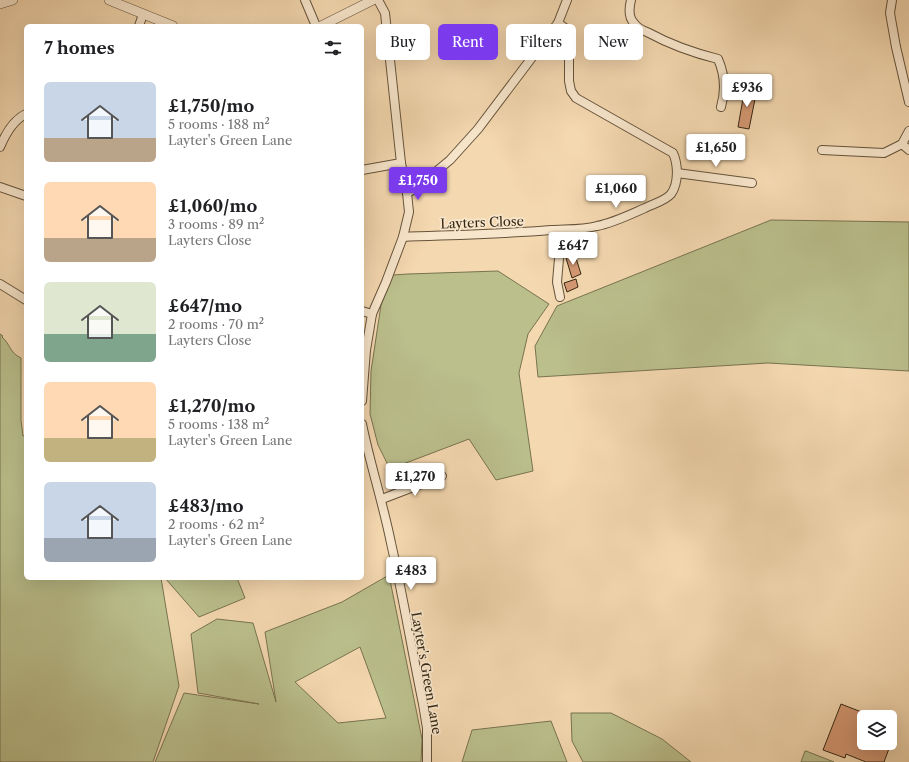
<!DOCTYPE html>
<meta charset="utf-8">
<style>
body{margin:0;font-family:"Libre Caslon Text",serif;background:#f2f2f2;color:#202124;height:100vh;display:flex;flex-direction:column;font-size:15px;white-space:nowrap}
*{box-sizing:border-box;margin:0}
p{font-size:13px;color:#757577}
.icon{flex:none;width:22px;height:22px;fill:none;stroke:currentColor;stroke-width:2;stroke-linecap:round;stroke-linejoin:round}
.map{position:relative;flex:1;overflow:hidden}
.details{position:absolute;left:24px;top:24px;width:340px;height:556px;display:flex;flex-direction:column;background:#fff;border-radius:6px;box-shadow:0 4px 16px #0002}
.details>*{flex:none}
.hud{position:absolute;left:376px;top:24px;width:380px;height:36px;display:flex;gap:8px}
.buttons{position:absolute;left:857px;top:710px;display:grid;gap:8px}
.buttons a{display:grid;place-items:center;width:40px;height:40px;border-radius:6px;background:#fff;box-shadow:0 4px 16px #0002;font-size:20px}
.price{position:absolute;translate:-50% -34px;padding:0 9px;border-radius:4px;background:#fff;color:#222;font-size:13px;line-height:26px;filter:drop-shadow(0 1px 2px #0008)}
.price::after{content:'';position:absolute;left:50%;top:24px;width:12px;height:9px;margin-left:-6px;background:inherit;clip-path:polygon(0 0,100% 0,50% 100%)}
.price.selected{background:#7c3aed;color:#fff}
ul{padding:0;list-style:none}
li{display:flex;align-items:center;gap:12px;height:100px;padding:0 20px}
li span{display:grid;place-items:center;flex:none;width:112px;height:80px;border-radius:6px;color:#555}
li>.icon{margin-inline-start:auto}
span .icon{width:48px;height:48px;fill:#fffc;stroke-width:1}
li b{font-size:17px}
h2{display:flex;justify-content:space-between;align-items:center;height:48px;padding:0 20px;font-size:17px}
.pill{padding:0 14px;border-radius:6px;background:#fff;box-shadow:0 4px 16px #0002;font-size:14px;line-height:36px}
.pill.selected{background:#7c3aed;color:#fff}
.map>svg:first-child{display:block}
.green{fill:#babf8c;stroke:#787350;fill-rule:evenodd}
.building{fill:#d59974;stroke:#352714}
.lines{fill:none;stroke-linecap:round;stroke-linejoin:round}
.minor-casing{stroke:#65533b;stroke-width:10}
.tertiary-casing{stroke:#65533b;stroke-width:10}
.minor{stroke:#f8e6cc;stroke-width:8}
.tertiary{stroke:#f8e6cc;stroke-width:9}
.labels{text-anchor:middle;stroke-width:3.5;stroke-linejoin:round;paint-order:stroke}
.street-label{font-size:13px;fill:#352714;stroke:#f8e6cc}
</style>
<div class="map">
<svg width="909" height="762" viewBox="0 0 909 762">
<rect width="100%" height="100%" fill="#f4d8b0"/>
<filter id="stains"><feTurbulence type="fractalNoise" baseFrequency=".005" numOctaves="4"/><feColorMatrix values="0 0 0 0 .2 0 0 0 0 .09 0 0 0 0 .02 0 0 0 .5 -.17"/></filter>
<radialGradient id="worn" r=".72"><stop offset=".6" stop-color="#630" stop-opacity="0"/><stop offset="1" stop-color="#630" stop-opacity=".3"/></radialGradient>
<g class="green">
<path d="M771 220 909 222V371L768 363 538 377 535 346 557 306Z"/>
<path d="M498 271 549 304 528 334 519 373 533 471 496 480 469 439 390 469 378 445 370 414 371 371 381 305 393 275 408 274Z"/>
<path d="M0 334 3 336 2 337C11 345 9 352 21 358V420L23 436 26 435V578H161L179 686 153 762H0Z"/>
<path d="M389 575 422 739 421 762H155L184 693 259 704 198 693 191 634 217 619 253 623 276 702 265 632 342 602ZM360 647 386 718 338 723 295 682Z"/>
<path d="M165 578H237L245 598 199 617Z"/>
<path d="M571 713H611L662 739 691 762H583L572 741Z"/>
<path d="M551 721 567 762H462L472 730Z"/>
<path d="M805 751H806L834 762H801Z"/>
</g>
<g class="building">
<path d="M745 87 757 89 749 129 738 127Z"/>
<path d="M575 255 581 274 572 278 566 258Z"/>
<path d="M576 279 578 287 567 292 564 283Z"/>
<path d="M841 704 864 713V743H891L884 762H866L846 754 845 758 823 750Z"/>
</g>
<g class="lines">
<defs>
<g id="minor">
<path d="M305 0 316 26"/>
<path d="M631 0C629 8 628 17 634 23 637 28 644 31 649 33 671 45 694 53 718 59 725 75 726 90 721 107"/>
<path d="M892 0 890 13 896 47 909 102"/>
<path d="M139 26 143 14"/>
<path d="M902 144 909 150"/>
<path d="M0 147C5 135 13 120 26 114"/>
<path d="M822 150 884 153 902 144 909 131"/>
<path d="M362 170 401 163"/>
<path d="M677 173 752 183"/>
<path d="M0 187 26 196"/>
<path d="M407 193 415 189 450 160 478 129 558 23 567 0"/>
<path d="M559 230 560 247 557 282 560 297"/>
<path d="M403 237C452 235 502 234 551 230 566 229 582 230 597 226 613 223 629 215 645 208 653 204 665 201 671 194 679 183 678 164 673 153L576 98 571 91 569 81V35L565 28 558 23"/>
<path d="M0 284 26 300"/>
<path d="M362 311 372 314"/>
<path d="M362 401 366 350 372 314 386 282 403 237 409 212 407 193 401 163 385 13 378 0"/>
<path d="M362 424C370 464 383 503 391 543 403 596 412 651 423 704L427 728V762"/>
<path d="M382 499 442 476"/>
</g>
<g id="tertiary">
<path d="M109 0 173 26"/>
<path d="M0 4 13 0"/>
<path d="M321 26 373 0"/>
</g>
</defs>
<use href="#minor" class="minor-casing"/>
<use href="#tertiary" class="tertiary-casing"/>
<use href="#minor" class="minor"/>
<use href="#tertiary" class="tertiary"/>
</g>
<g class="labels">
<g class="street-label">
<text transform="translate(482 222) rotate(-2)" y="5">Layters Close</text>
<text transform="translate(427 673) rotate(80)" y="5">Layter's Green Lane</text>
</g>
</g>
<rect width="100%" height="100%" filter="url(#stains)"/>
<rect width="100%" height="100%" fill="url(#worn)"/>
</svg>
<div class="buttons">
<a><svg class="icon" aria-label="layers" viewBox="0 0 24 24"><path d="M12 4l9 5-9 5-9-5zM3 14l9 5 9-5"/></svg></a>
</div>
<b class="price" style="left:747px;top:108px">£936</b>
<b class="price" style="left:716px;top:168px">£1,650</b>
<b class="price selected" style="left:418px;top:201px">£1,750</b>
<b class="price" style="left:616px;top:209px">£1,060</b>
<b class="price" style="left:573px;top:266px">£647</b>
<b class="price" style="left:415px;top:497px">£1,270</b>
<b class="price" style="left:411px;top:591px">£483</b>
<div class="hud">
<a class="pill">Buy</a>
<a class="pill selected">Rent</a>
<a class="pill">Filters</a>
<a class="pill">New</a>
</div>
<section class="details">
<h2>7 homes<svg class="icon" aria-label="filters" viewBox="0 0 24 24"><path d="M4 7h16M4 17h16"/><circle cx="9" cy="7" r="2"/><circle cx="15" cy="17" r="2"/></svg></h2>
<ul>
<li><span style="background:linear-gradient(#c9d6e8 70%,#b9a48a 0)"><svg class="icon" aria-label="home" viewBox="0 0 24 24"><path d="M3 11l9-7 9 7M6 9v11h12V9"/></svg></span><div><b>£1,750/mo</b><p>5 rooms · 188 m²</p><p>Layter's Green Lane</p></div></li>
<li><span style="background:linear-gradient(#ffd9b3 70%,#b9a48a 0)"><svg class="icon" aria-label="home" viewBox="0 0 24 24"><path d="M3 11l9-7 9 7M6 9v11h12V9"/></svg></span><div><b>£1,060/mo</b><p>3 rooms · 89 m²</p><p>Layters Close</p></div></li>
<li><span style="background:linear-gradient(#dfe7d0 65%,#7fa58c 0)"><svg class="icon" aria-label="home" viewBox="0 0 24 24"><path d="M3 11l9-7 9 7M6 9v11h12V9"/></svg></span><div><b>£647/mo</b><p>2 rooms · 70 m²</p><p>Layters Close</p></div></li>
<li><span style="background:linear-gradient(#ffd9b3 70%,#c2b280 0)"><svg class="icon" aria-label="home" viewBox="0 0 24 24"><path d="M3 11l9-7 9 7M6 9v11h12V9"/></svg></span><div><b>£1,270/mo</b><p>5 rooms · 138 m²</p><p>Layter's Green Lane</p></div></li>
<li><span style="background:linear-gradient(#c9d6e8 70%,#9aa5b1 0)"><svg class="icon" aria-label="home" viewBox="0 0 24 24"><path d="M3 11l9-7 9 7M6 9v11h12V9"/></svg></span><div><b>£483/mo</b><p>2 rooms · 62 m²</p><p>Layter's Green Lane</p></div></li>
</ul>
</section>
</div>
